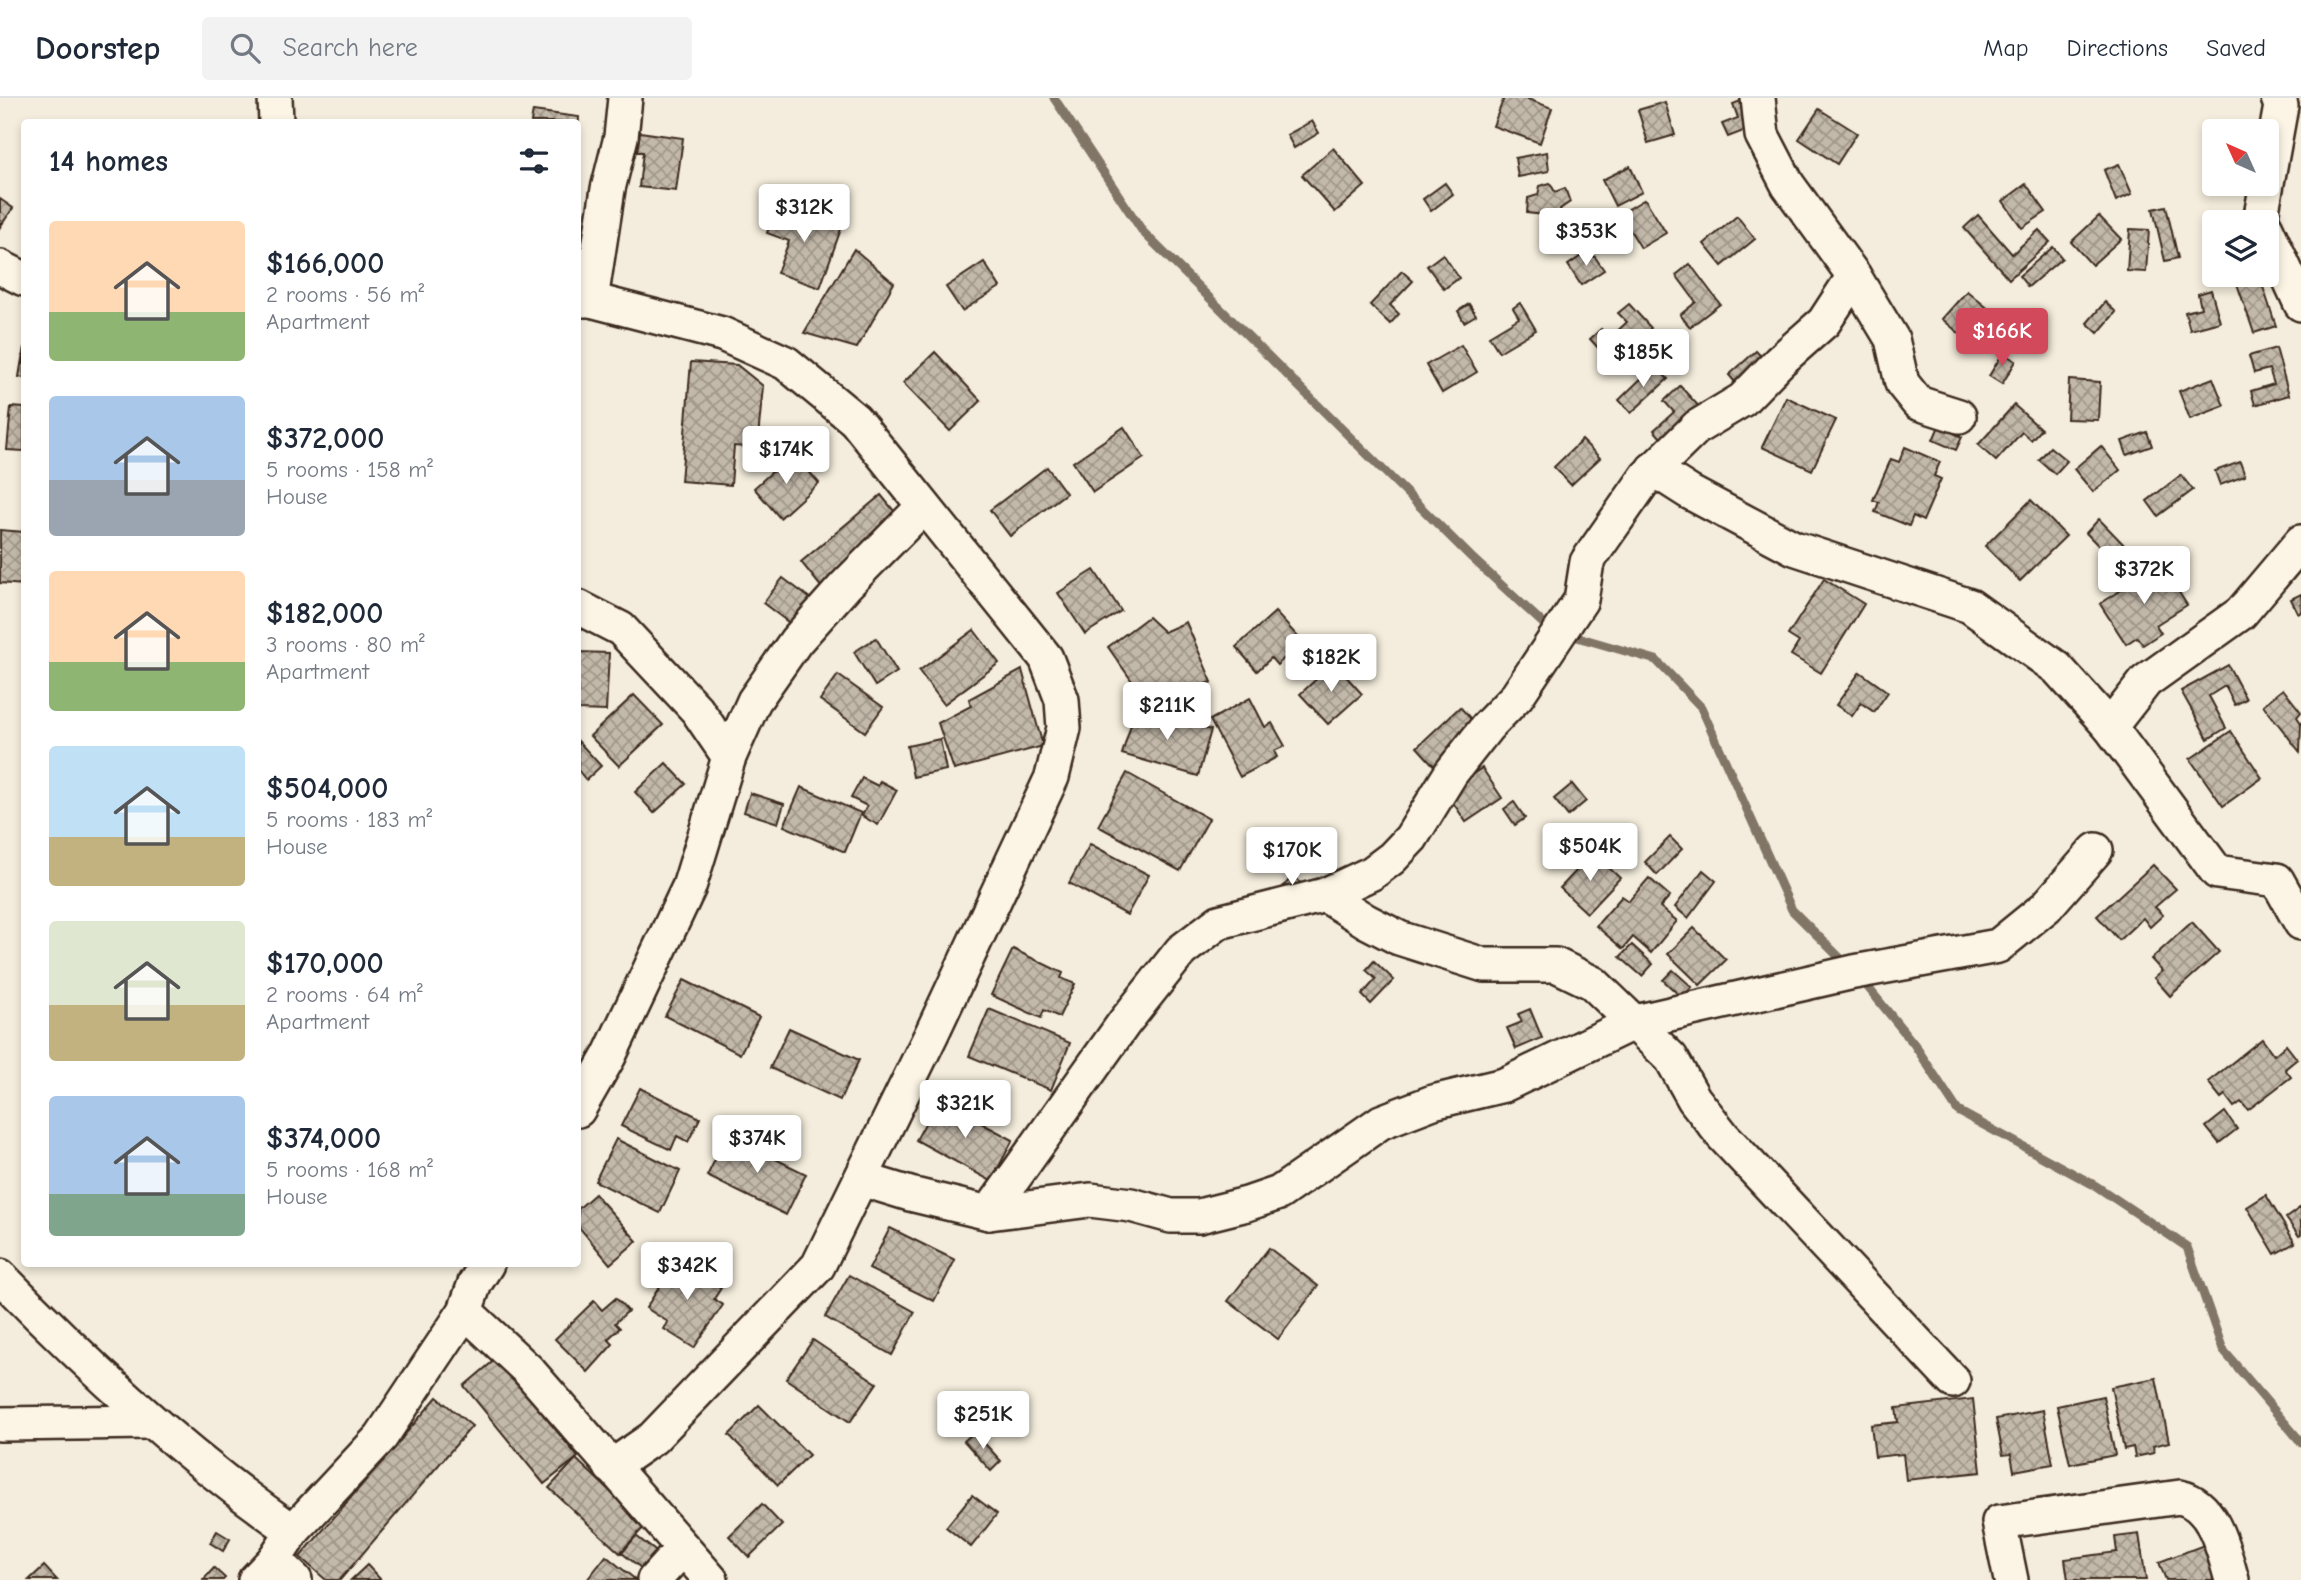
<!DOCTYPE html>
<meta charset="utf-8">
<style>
body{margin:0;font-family:"Comic Neue",sans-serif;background:#f2f2f3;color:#1f2937;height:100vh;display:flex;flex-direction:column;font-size:26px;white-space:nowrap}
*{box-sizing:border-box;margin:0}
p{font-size:23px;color:#747a83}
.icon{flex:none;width:38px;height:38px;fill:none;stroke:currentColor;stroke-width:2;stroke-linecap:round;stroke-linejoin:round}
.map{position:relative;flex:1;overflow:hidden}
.sheet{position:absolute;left:21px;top:21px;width:560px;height:1148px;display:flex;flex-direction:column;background:#fff;border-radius:7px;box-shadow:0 4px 10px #0003}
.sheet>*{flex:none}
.needle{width:46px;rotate:315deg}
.tools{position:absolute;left:2202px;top:21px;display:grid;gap:14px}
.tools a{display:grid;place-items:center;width:77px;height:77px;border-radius:7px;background:#fff;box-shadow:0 4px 10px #0003;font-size:35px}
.price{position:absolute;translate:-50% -60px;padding:0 16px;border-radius:7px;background:#fff;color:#222;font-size:23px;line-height:46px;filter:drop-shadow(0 2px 4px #0008)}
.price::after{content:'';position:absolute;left:50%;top:42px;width:21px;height:16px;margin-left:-10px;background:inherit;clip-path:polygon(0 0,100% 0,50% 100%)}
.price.current{background:#d1495b;color:#fff}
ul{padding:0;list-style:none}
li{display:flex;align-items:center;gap:21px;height:175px;padding:0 28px}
li span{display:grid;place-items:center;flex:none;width:196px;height:140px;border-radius:7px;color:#555}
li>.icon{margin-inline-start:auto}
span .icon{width:84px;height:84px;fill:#fffc;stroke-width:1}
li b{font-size:30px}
h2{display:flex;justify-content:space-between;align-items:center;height:84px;padding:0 28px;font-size:30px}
header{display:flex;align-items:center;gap:42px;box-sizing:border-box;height:98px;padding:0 35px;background:#fff;border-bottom:2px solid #e0e1e3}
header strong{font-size:33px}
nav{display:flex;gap:38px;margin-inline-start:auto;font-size:24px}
.search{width:490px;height:63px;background:#f2f2f3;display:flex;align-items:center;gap:18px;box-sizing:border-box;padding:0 24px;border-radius:7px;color:#747a83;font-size:26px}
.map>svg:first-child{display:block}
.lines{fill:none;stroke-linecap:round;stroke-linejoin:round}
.stream{stroke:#817466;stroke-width:9}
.building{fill:url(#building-cross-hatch);stroke:#3b2a1e;stroke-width:2}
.street-casing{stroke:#3b2a1e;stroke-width:38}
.street{stroke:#fcf5e5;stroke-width:33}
</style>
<header>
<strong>Doorstep</strong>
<div class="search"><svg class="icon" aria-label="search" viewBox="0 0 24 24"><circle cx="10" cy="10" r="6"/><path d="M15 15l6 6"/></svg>Search here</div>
<nav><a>Map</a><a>Directions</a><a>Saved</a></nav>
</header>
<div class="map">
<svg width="2301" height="1482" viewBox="0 0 2301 1482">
<defs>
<pattern id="building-cross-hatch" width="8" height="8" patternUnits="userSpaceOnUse" patternTransform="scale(1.75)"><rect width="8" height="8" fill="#c3b9aa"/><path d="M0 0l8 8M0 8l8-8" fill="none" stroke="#a0978a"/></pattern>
</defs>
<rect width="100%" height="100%" fill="#f4eddd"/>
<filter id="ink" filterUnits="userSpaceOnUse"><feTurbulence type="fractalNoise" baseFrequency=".0143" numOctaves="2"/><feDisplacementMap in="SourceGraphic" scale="14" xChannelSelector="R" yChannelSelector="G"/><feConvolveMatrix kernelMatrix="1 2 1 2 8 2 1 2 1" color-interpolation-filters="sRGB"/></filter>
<g filter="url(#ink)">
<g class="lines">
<g class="stream">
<path d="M1054 0 1143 134 1471 459 1548 530 1553 532"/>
<path d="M1567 536 1656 562 1701 609 1792 812 1847 867"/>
<path d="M1862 882 1914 946 1958 1013 2096 1088 2187 1149 2223 1252 2301 1344"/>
</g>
</g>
<g class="building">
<path d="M1504 0H1525L1552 10 1540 45 1493 28Z"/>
<path d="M1748 0 1759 27 1728 39 1722 26 1738 20 1733 6Z"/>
<path d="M1665 4 1675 37 1648 45 1638 12Z"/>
<path d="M1819 11 1857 35 1837 66 1799 41Z"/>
<path d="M533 13 579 19 578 34V24H531Z"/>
<path d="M1312 23 1319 35 1294 50 1287 37Z"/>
<path d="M640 34 683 40 676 93 639 89 643 54H637Z"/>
<path d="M1333 50 1365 88 1335 114 1302 77Z"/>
<path d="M1547 54 1549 73 1518 79 1515 60Z"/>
<path d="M2119 66 2132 96 2116 103 2104 72Z"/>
<path d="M1630 68 1642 94 1615 108 1602 82Z"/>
<path d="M1445 85 1453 96 1431 113 1423 101Z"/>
<path d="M1550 85 1555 94 1565 90 1570 104 1560 111 1571 141 1555 147 1544 117 1527 115 1528 100 1538 97 1540 88Z"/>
<path d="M2026 86 2046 114 2022 130 2003 103Z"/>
<path d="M0 101 13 110 0 129Z"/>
<path d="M1645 101 1666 135 1641 150 1620 116Z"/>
<path d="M778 105 842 128 820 190 777 175 789 143 767 135Z"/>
<path d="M2166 108 2178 160 2165 163 2153 111Z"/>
<path d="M1978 117 2012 156 2039 132 2050 144 2009 181 1964 130Z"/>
<path d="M1737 118 1755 141 1722 168 1704 146Z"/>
<path d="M2099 118 2121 141 2092 167 2071 144Z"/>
<path d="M2130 131 2149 132 2146 174 2127 173Z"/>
<path d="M2053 149 2062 160 2028 189 2019 178Z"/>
<path d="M854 151 894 185 857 250 804 235Z"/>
<path d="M1590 152 1604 172 1581 187 1568 167Z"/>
<path d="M1443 156 1459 180 1444 191 1427 168Z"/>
<path d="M984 164 1000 189 962 213 946 189Z"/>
<path d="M1690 166 1720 206 1690 229 1680 217 1696 204 1676 177Z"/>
<path d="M1402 173 1413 183 1390 207 1399 216 1390 226 1370 207Z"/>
<path d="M2234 177H2259L2276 228 2254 235Z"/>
<path d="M2211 192 2220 224 2190 232 2185 214 2201 210 2198 196Z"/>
<path d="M1967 193 2003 223 1978 251 1942 221Z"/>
<path d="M2105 204 2116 214 2098 235 2087 225Z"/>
<path d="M1520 205 1536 232 1499 254 1489 238 1519 220 1513 210Z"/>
<path d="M1469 206 1476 217 1464 224 1458 213Z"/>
<path d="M1629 206 1651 230 1613 266 1590 241 1601 231 1610 240 1627 224 1618 215Z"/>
<path d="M1461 247 1477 274 1442 295 1426 267Z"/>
<path d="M24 249V280L19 279Z"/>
<path d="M2276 250 2289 297 2255 307 2251 293 2274 286 2269 271 2254 275 2249 258Z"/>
<path d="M1756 253 1768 266 1740 290 1729 277Z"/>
<path d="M935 254 981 303 950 333 903 285Z"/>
<path d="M2003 255 2016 263 2002 286 1989 278Z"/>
<path d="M691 264 737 267 763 288 757 350 734 348 731 387 681 383Z"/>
<path d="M1655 267 1668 281 1631 315 1619 302Z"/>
<path d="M2213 280 2224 308 2190 321 2179 293Z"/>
<path d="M2069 282 2100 284 2098 322 2067 321Z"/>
<path d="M1680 288 1703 313 1666 346 1654 332 1674 314 1664 303Z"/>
<path d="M1786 299 1836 322 1812 372 1762 349Z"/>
<path d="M2014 307 2041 331 2031 342 2022 334 1996 363 1978 347Z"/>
<path d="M11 309 24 310V353L7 352Z"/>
<path d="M1939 328 1962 339 1956 352 1933 342Z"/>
<path d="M1124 329 1144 360 1093 394 1073 364Z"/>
<path d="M2147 334 2152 348 2127 357 2122 343Z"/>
<path d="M1582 342 1600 360 1571 387 1554 369Z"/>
<path d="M2101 348 2120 372 2093 394 2074 371Z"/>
<path d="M1905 349 1940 364 1934 378 1941 381 1923 423 1913 418 1909 428 1875 414 1879 404 1873 402 1891 361 1899 364Z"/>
<path d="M2050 349 2067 363 2055 376 2039 362Z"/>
<path d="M793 355 819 385 780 420 754 390Z"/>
<path d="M2240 364 2245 378 2220 387 2215 373Z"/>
<path d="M1047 369 1066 395 1010 438 990 412Z"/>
<path d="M2181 377 2193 392 2158 418 2147 403Z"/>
<path d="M881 397 903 424 822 490 801 464Z"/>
<path d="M2031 402 2066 438 2020 483 1985 448Z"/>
<path d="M2099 421 2133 456 2119 469 2086 435Z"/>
<path d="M0 432 24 434V487L0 485Z"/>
<path d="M2161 466 2187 507 2156 527 2161 535 2143 547 2137 539 2126 546 2100 506Z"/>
<path d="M1094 472 1121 513 1085 536 1058 495Z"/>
<path d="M783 480 811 501 792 527 763 505Z"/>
<path d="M1824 481 1864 506 1821 575 1791 557 1799 544 1788 537Z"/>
<path d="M2301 496V514L2298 516 2291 501Z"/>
<path d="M1275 514 1310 552 1299 561 1292 553 1277 567 1271 560 1257 573 1236 549Z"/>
<path d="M1148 519 1164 534 1186 524 1212 584 1146 603 1108 549Z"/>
<path d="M974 532 999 565 944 606 919 573Z"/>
<path d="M876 540 897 574 875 588 854 554Z"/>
<path d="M578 554 609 555 606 613 578 612Z"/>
<path d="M1334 565 1362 596 1328 626 1300 596Z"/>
<path d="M2228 567 2246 601 2235 607 2225 588 2209 598 2226 630 2208 641 2181 593Z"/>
<path d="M1022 572 1043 648 954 672 938 625 971 608 969 601Z"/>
<path d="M1860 574 1888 594 1874 614 1861 605 1852 618 1836 607Z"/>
<path d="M838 577 883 609 865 634 820 602Z"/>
<path d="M2283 591 2301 614 2297 619 2301 625 2300 654 2263 607Z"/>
<path d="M634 597 663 627 619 668 590 638Z"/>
<path d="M1250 600 1265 629 1272 625 1285 648 1274 653 1277 659 1240 679 1210 622Z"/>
<path d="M1460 609 1480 631 1437 671 1417 649Z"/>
<path d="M1136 610 1211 632 1198 678 1122 656Z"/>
<path d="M2231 633 2262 680 2223 708 2190 661Z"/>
<path d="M940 641 946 672 913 679 907 648Z"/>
<path d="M578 643 601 668 586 682 578 672Z"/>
<path d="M666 665 686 686 654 715 635 694Z"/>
<path d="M1482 670 1502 700 1466 724 1446 694Z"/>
<path d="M1127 675 1209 721 1180 773 1098 728Z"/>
<path d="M862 680 878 688 880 683 897 692 878 727 862 718 867 708 851 700Z"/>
<path d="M1572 686 1586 703 1568 718 1554 701Z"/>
<path d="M801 689 861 715 845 754 784 728Z"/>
<path d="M750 695 784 706 778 725 744 714Z"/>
<path d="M1514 704 1525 720 1515 727 1504 711Z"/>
<path d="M1670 739 1682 751 1657 777 1645 764Z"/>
<path d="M1090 746 1149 777 1127 817 1069 785Z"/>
<path d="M1593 755 1620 780 1587 815 1560 790Z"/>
<path d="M2153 767 2176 791 2155 809 2163 817 2150 829 2143 820 2119 842 2097 818Z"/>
<path d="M1703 772 1716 783 1688 820 1675 809Z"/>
<path d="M1294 777 1306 792 1275 797Z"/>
<path d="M1649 780 1670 798 1660 809 1677 823 1651 855 1633 839 1623 851 1596 828 1622 798 1629 803Z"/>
<path d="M2192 824 2219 854 2170 898 2154 880 2162 873 2151 861Z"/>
<path d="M1694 830 1726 862 1700 887 1668 856Z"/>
<path d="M1632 847 1653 866 1642 878 1620 859Z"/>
<path d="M1013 851 1063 875 1061 880 1075 886 1059 919 1044 912 1041 920 991 897Z"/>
<path d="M1374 863 1394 882 1371 906 1362 897 1376 881 1366 872Z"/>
<path d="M1673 872 1692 889 1682 900 1663 882Z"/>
<path d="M684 882 759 919 740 956 665 918Z"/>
<path d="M989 911 1070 945 1051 992 969 958Z"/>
<path d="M1530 911 1542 940 1516 951 1507 930 1522 924 1518 916Z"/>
<path d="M789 930 859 962 840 1002 770 970Z"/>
<path d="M2262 941 2274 957 2286 947 2297 961 2285 971 2291 979 2248 1012 2241 1004 2234 1009 2225 997 2221 1000 2208 984Z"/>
<path d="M640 990 700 1020 688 1044 677 1038 671 1052 621 1028Z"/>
<path d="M938 1002 1013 1042 991 1083 916 1042Z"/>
<path d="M2225 1014 2237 1031 2219 1045 2206 1029Z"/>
<path d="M727 1037 806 1076 786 1117 707 1078Z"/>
<path d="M616 1041 680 1073 660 1115 595 1083Z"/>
<path d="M595 1096 637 1143 610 1166 578 1128V1111Z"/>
<path d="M2266 1097 2295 1145 2275 1156 2247 1109Z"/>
<path d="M2301 1109V1137L2299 1138 2286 1120Z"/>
<path d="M890 1130 955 1162 934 1203 869 1171Z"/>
<path d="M1269 1150 1318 1188 1278 1241 1228 1203Z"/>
<path d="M697 1161 718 1176 713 1185 721 1190 714 1201 723 1207 694 1250 664 1231 668 1224 646 1210 675 1164 689 1173Z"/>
<path d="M849 1177 915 1214 892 1257 825 1219Z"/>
<path d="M616 1200 628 1213 615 1225 620 1230 608 1241 613 1246 588 1274 555 1241 594 1203 602 1212Z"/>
<path d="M813 1242 877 1285 850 1324 786 1281Z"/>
<path d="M497 1260 578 1359 544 1386 464 1288Z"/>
<path d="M2156 1280 2169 1344 2153 1348 2154 1355 2135 1359 2133 1349 2124 1351 2111 1289Z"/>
<path d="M2103 1298 2115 1357 2070 1366 2057 1308Z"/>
<path d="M437 1299 472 1328 340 1482H326L300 1459Z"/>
<path d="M1973 1301 1981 1374 1906 1382 1903 1356 1875 1359 1871 1327 1898 1324 1896 1310Z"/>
<path d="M759 1307 809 1357 778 1387 729 1337Z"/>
<path d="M2043 1312 2053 1366 2014 1373 2011 1356 2003 1357 1996 1321Z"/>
<path d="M974 1334 1001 1363 991 1373 964 1343Z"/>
<path d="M576 1361 646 1427 620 1455 549 1390Z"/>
<path d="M972 1397 997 1416 971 1449 946 1429Z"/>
<path d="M762 1406 782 1427 749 1459 729 1438Z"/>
<path d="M217 1433 230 1441 223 1453 210 1445Z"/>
<path d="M2139 1436 2146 1482H2068L2065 1461 2117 1454 2115 1439Z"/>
<path d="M636 1438 659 1456 645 1473 622 1455Z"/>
<path d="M2204 1447 2217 1482H2166L2159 1464Z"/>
<path d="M606 1458 636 1482H587Z"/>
<path d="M367 1467 381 1482H351Z"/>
<path d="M44 1468 57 1482H29Z"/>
<path d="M214 1470 225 1480 223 1482H203Z"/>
</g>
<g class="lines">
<defs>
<g id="street">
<path d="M275 0 276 24"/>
<path d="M1758 0 1762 37 1788 87 1854 178 1892 241 1902 285 1918 305 1959 318"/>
<path d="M2263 124 2261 118 2281 8 2278 0"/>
<path d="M2266 130 2301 206"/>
<path d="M0 169 24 181"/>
<path d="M578 202H591L722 236 786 265 855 322 1046 560 1062 602 1064 630 1052 679 932 935 818 1168 653 1340 611 1369"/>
<path d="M591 202 608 91 621 39 625 0"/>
<path d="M1653 371 1689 394 1794 450 1970 508 2057 570 2110 629"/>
<path d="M2301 444 2241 515 2146 583 2110 629 2217 774 2277 782 2301 825"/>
<path d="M578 509 621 531 697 612 729 659"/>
<path d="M1325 797 1366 823 1399 840 1484 867H1556L1593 885 1671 960 1694 1001 1723 1038 1953 1283"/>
<path d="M578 1012 609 958 689 789 729 659 754 603 796 543 845 488 923 409"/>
<path d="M861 1081 910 1096 989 1115 1090 1102 1131 1107 1171 1118H1199L1247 1106 1279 1095 1381 1024 1433 1004 1504 987 1635 924 1854 874 1998 848 2046 809 2096 752"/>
<path d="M989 1115 1124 925 1181 853 1219 824 1325 797 1372 775 1392 760 1411 740 1451 675 1487 629 1517 598 1581 502 1587 464 1647 378 1697 329 1742 302 1780 263 1824 224 1854 178"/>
<path d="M0 1178C91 1272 186 1359 293 1433"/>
<path d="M465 1213 528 1272 711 1482"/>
<path d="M0 1326 151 1324"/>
<path d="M274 1462 295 1482"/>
<path d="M255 1482 274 1462 293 1433 381 1339 465 1213 475 1185 487 1166"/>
<path d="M654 1482 683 1450"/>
<path d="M2011 1482 1999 1424 2180 1399C2215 1407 2223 1452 2232 1482"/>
</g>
</defs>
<use href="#street" class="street-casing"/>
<use href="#street" class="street"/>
</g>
</g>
</svg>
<div class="tools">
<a><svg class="needle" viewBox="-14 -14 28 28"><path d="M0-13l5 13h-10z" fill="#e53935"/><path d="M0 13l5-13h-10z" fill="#747a83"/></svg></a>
<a><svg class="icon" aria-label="layers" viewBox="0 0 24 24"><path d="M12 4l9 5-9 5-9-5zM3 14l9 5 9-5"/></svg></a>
</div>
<b class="price" style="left:804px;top:146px">$312K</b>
<b class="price" style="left:1586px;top:170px">$353K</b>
<b class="price current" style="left:2002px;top:270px">$166K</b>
<b class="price" style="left:1643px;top:291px">$185K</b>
<b class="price" style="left:786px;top:388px">$174K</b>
<b class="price" style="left:2144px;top:508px">$372K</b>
<b class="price" style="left:1331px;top:596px">$182K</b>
<b class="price" style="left:1167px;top:644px">$211K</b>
<b class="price" style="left:1590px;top:785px">$504K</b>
<b class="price" style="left:1292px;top:789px">$170K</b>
<b class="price" style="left:965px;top:1042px">$321K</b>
<b class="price" style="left:757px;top:1077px">$374K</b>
<b class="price" style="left:687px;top:1204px">$342K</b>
<b class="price" style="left:983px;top:1353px">$251K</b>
<section class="sheet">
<h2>14 homes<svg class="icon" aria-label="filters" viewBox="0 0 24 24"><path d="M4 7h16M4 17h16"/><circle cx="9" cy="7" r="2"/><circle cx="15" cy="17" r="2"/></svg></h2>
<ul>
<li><span style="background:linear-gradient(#ffd9b3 65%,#8fb573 0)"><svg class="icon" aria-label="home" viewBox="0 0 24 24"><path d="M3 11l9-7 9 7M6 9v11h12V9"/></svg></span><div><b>$166,000</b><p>2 rooms · 56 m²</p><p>Apartment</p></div></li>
<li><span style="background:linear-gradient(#a9c7e8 60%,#9aa5b1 0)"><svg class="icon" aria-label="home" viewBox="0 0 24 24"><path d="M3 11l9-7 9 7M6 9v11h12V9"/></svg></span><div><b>$372,000</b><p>5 rooms · 158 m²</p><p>House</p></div></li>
<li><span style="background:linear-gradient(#ffd9b3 65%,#8fb573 0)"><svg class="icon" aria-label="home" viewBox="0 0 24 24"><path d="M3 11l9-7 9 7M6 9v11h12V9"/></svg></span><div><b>$182,000</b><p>3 rooms · 80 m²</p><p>Apartment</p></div></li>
<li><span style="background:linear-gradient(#bfe0f5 65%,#c2b280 0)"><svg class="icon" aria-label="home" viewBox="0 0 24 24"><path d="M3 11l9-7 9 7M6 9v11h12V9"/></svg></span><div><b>$504,000</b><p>5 rooms · 183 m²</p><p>House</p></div></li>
<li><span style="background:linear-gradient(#dfe7d0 60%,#c2b280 0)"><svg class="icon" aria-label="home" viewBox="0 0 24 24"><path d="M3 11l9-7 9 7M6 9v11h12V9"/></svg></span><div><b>$170,000</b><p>2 rooms · 64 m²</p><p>Apartment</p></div></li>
<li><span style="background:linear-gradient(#a9c7e8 70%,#7fa58c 0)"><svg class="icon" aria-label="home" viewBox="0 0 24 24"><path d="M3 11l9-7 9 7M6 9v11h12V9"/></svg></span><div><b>$374,000</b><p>5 rooms · 168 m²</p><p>House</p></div></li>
</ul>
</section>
</div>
